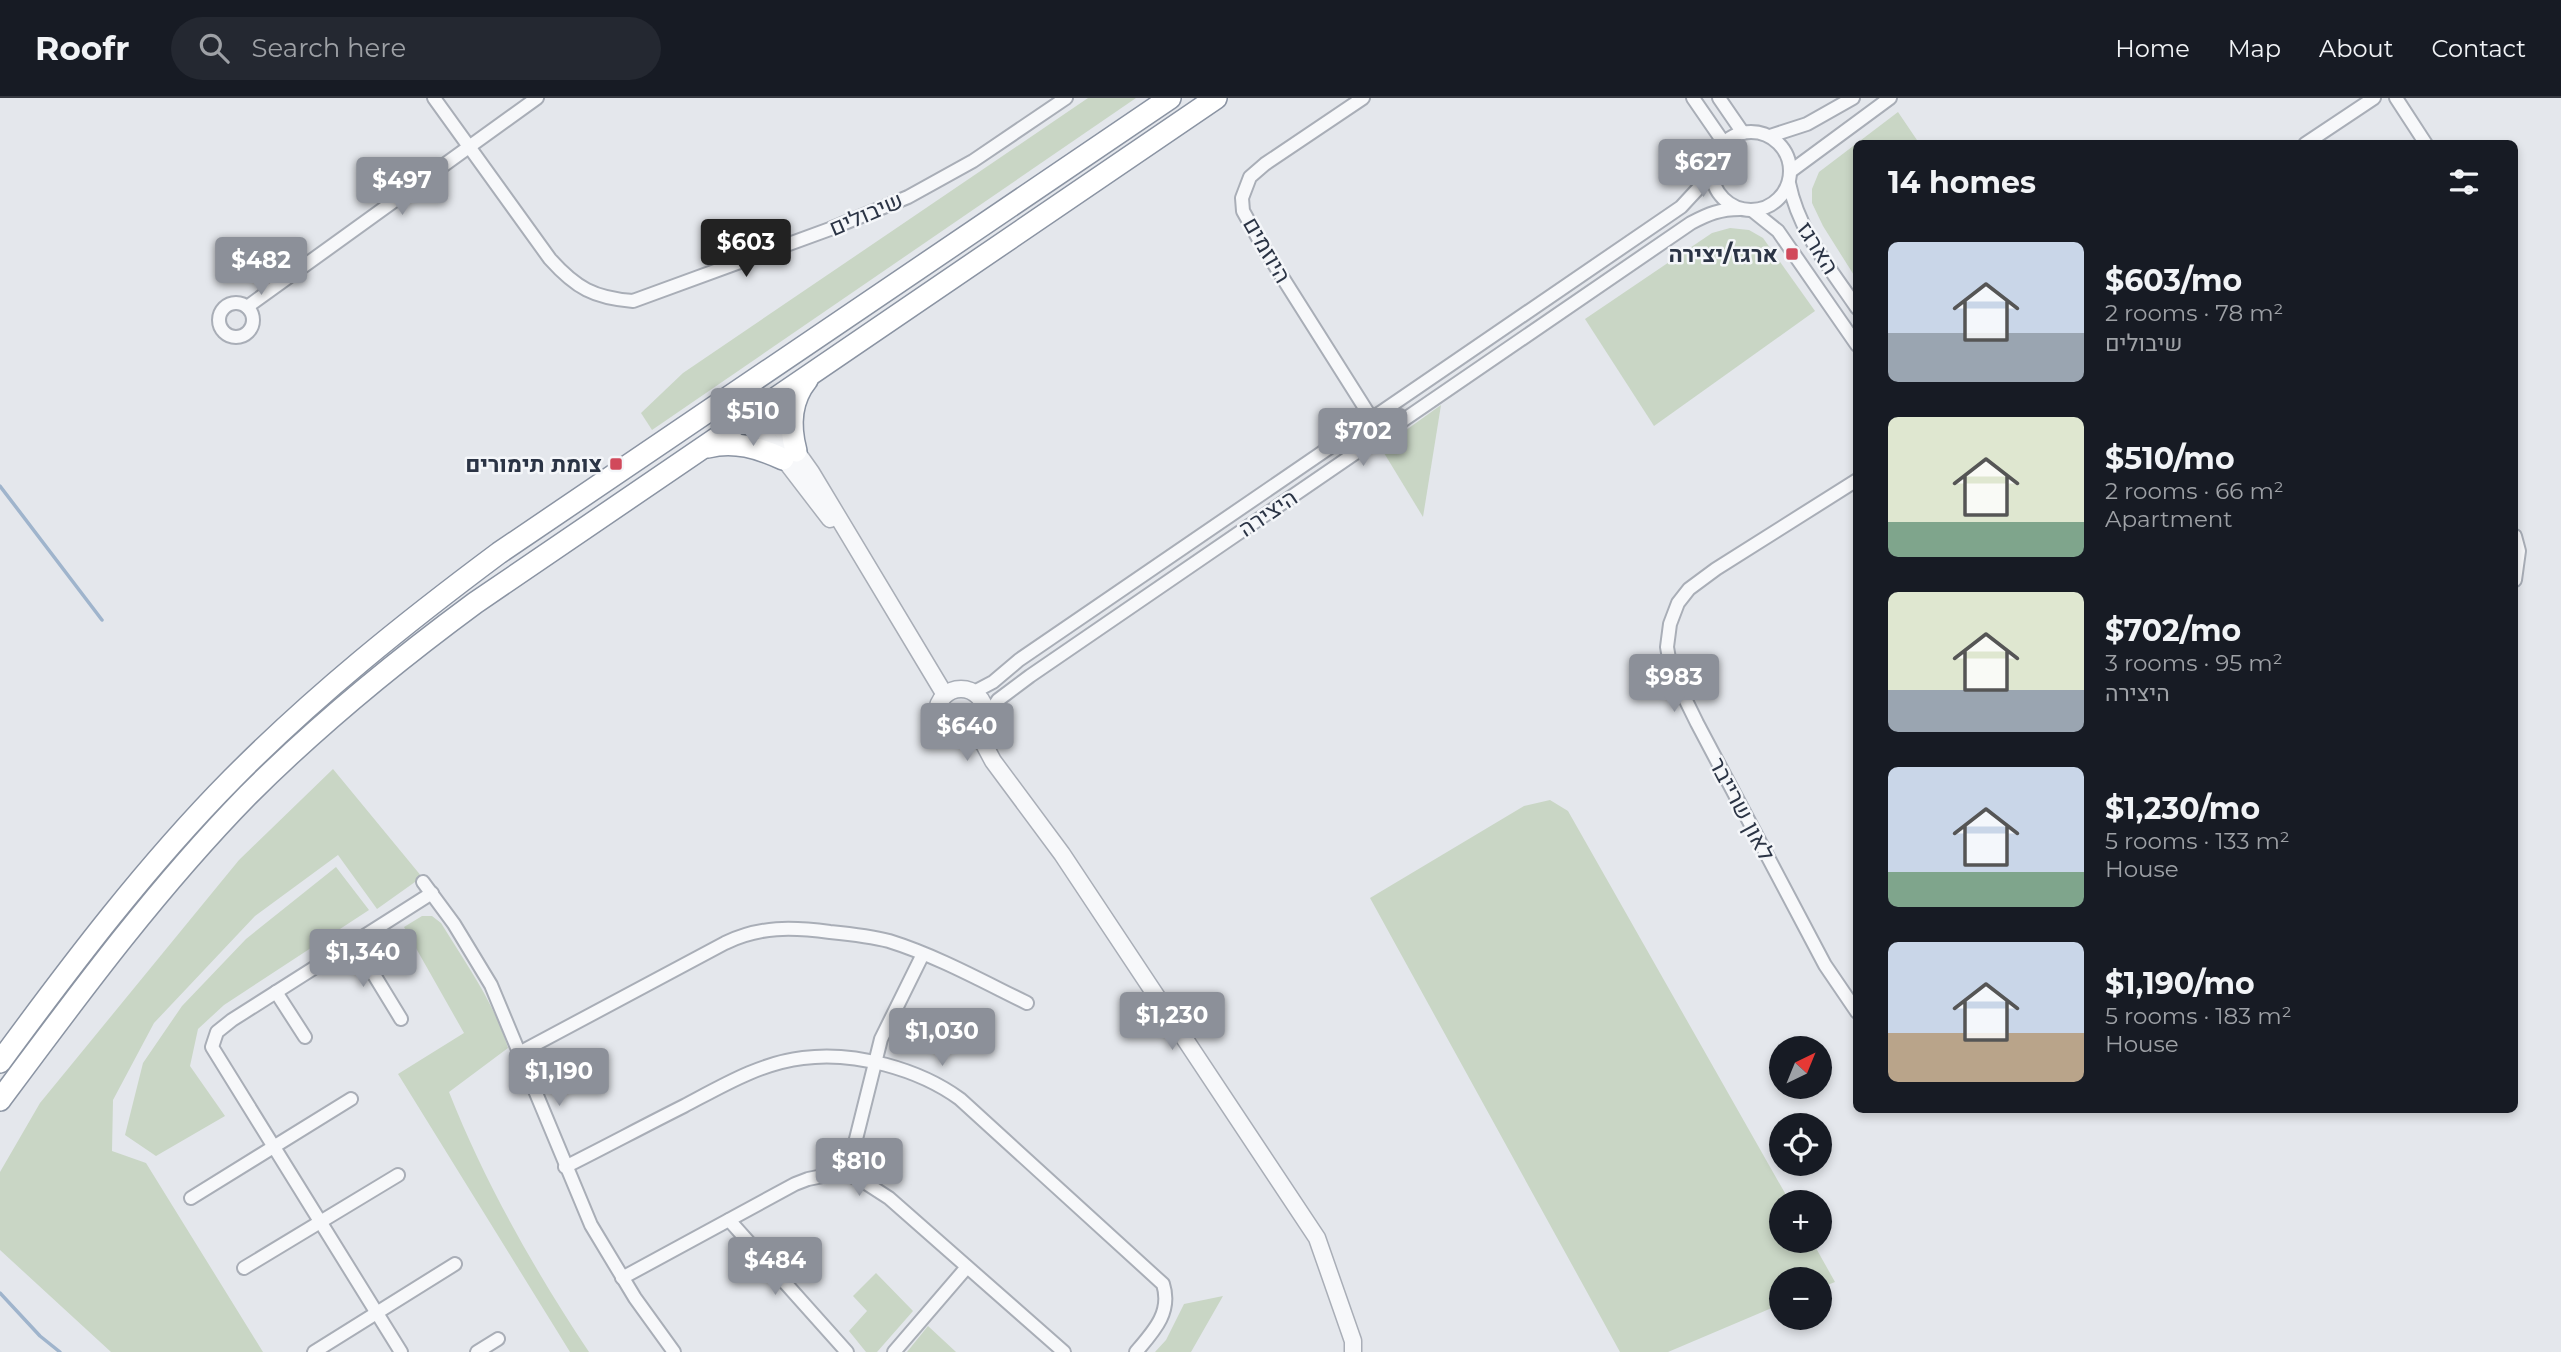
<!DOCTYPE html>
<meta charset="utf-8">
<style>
body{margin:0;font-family:Montserrat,Heebo,sans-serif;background:#242831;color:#f1f3f6;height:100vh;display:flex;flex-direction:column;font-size:26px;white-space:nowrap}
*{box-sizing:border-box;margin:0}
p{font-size:23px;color:#9ea1a6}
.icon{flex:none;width:38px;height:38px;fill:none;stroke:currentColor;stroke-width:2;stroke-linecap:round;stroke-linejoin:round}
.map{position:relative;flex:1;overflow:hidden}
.panel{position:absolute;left:1853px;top:42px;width:665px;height:973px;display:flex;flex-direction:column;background:#171b24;border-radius:10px;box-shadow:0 4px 10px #0003}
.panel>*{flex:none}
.needle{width:46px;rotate:43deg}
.fabs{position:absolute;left:1769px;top:938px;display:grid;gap:14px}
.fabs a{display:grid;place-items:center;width:63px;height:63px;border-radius:50%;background:#171b24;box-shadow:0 4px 10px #0003;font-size:35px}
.price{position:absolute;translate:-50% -60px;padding:0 16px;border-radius:7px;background:#8c9099;color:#fff;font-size:23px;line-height:46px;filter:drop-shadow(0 2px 4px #0008)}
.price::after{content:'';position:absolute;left:50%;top:42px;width:21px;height:16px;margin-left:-10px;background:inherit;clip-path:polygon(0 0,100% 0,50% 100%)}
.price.on{background:#222;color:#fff}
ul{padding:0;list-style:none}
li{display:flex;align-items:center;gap:21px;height:175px;padding:0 35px}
li span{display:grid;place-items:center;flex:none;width:196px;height:140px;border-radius:10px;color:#555}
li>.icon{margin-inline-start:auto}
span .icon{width:84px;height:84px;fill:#fffc;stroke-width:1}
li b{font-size:30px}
h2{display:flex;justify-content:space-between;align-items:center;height:84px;padding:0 35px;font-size:30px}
header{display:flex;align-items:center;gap:42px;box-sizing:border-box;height:98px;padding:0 35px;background:#171b24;border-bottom:2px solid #363941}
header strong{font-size:33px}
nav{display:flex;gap:38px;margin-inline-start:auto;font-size:24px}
.search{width:490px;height:63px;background:#242831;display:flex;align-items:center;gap:18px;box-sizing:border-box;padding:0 24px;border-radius:38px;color:#9ea1a6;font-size:26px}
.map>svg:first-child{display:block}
.green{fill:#c9d6c5}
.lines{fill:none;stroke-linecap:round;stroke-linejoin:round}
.stream{stroke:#9fb4cc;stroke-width:3.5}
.minor-casing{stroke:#a9aeb7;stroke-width:16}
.tertiary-casing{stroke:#a9aeb7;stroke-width:19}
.trunk-casing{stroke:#8b94a3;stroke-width:24}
.minor{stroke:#f7f8fa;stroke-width:12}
.tertiary{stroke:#f7f8fa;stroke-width:16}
.trunk{stroke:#fff;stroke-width:21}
.poi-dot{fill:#d1495b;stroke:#f4f6f9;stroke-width:2.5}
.labels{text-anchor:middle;stroke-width:5;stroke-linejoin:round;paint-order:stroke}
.street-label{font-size:23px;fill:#2b3445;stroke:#f4f6f9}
.poi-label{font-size:23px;font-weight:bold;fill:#2b3445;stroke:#f4f6f9;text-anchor:end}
</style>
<header>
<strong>Roofr</strong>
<div class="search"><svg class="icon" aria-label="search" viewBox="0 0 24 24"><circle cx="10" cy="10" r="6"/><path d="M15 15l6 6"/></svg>Search here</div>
<nav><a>Home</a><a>Map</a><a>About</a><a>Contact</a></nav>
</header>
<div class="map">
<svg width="2561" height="1254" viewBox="0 0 2561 1254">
<rect width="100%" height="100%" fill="#e4e7ec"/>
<g class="green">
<path d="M1088 0H1136L652 332 641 315 683 275Z"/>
<path d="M1898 14 1919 45 1857 46V182L1823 128 1812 105V91L1819 74Z"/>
<path d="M1730 130 1749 132 1763 140 1815 213 1654 328 1585 221 1712 135Z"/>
<path d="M1441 307 1423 419 1381 350Z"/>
<path d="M333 671 422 779 377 811 338 757 255 818 154 925 113 1002 112 1053 146 1065 263 1254H111L0 1152V1074L40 1005 239 762Z"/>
<path d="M1550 702 1568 713 1790 1104H1782V1143H1812L1835 1184 1820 1190V1181H1782L1781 1206 1668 1254H1620L1370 800 1524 708Z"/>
<path d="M336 769 369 812 224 907 198 931 190 968 225 1018 156 1058 125 1037 143 965 182 908 246 841Z"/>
<path d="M422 818H432L441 825C466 866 494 904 508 950L449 994C485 1085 535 1173 589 1254H570L398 976 464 935 404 829Z"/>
<path d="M876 1175 913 1213 877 1254H866L849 1233 867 1213 853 1198Z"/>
<path d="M1223 1198 1191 1254H1155L1166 1242 1184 1206Z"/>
<path d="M928 1228 956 1254H907Z"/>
</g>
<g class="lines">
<g class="stream">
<path d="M0 388 102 522"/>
<path d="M0 1195 40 1238 60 1254"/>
</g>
<defs>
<g id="minor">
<path d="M434 0 550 161C576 190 594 200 633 203L830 131 908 99 973 63 1066 0"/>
<path d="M1363 0 1265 66 1250 79 1242 100 1243 113 1262 147 1382 337"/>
<path d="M1693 0 1724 45"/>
<path d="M1719 0 1743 35"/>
<path d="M2396 0 2426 46"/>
<circle cx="1751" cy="73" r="39"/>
<path d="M1770 38 1807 26 1853 0"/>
<path d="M2305 46 2374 0"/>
<path d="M1791 73 1890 0"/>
<path d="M1789 85C1799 134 1830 170 1857 210"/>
<path d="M1753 113 1778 133 1857 247"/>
<circle cx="236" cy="222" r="17"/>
<path d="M247 209 537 0"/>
<path d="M1857 382 1716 471 1689 491 1678 505 1670 526 1667 549 1671 572 1697 625 1825 867 1857 914"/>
<path d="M2515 438 2519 453 2515 482"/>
<path d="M974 594 993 584 1019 562 1681 109 1706 82 1713 64"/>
<path d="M984 623 998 602 1030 578 1691 125C1708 116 1720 111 1740 111"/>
<path d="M423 784 454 826 491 887 591 1127 635 1200 674 1254"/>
<path d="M354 844 401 921"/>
<path d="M276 894 305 939"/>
<path d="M519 955 725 845C760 828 792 829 830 834 850 836 870 838 889 843 937 858 982 883 1027 905"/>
<path d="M565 1069C605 1049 644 1028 684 1008 722 988 760 965 803 960 854 953 919 971 960 1001L1163 1186C1172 1214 1154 1233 1136 1254"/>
<path d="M847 1077 881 941 923 856"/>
<path d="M191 1100 351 1001"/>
<path d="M729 1122 847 1254"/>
<path d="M244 1170 398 1077"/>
<path d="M622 1180 795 1086 808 1081 828 1077H847L858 1080 889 1100 1064 1254"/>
<path d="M314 1254 455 1166"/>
<path d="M401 1254 212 949 217 934 232 922 432 795"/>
<path d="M477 1254 498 1241"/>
<path d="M894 1254 967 1169"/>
</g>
<g id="tertiary">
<path d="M742 291 765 309 811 374 945 597"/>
<path d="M748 309 751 318 830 421"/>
<circle cx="961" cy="615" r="24"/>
<path d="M977 633 993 663 1062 756 1317 1140 1353 1243V1254"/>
</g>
<g id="trunk">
<path d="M708 349C734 342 759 350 783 361"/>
<path d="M796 353C789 327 790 303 807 282"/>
<path d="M0 964C72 866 146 768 232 681 314 598 405 525 499 455L1170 0"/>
<path d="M0 1002C78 897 156 791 248 697 318 627 395 564 475 505L1216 0"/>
</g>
</defs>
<use href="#minor" class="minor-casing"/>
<use href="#tertiary" class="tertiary-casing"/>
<use href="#trunk" class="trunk-casing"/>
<use href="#minor" class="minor"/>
<use href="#tertiary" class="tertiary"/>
<use href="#trunk" class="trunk"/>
</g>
<g class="poi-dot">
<rect x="1785" y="149" width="14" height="14" rx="3.5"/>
<rect x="609" y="359" width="14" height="14" rx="3.5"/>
</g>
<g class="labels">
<g class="street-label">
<text transform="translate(866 116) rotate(-23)" y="8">שיבולים</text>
<text transform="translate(1818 150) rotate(58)" y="8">הארגז</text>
<text transform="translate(1267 152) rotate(60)" y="8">היוזמים</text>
<text transform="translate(1268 415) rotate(-34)" y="8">היצירה</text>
<text transform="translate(1742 711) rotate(62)" y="8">לאון שרייבר</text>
</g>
<g class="poi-label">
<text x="1778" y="164">ארגז/יצירה</text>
<text x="602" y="374">צומת תימורים</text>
</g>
</g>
</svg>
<div class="fabs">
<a><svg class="needle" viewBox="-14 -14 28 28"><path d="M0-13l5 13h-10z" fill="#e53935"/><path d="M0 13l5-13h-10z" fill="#9ea1a6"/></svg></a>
<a><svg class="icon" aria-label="locate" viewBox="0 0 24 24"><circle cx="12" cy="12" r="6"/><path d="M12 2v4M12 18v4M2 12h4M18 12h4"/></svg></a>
<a>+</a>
<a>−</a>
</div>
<b class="price" style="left:1703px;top:101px">$627</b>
<b class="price" style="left:402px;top:119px">$497</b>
<b class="price on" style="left:746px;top:181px">$603</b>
<b class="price" style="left:261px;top:199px">$482</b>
<b class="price" style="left:753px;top:350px">$510</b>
<b class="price" style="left:1363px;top:370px">$702</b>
<b class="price" style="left:1674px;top:616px">$983</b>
<b class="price" style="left:967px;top:665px">$640</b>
<b class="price" style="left:363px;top:891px">$1,340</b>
<b class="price" style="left:1172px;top:954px">$1,230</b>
<b class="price" style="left:942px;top:970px">$1,030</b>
<b class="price" style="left:559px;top:1010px">$1,190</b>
<b class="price" style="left:859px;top:1100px">$810</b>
<b class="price" style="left:775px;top:1199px">$484</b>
<section class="panel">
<h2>14 homes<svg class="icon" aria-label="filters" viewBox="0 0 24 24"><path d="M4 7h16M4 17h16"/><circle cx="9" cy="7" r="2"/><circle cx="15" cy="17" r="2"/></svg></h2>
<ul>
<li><span style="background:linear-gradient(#c9d6e8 65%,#9aa5b1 0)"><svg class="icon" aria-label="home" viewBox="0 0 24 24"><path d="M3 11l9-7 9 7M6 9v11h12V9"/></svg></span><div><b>$603/mo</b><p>2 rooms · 78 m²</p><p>שיבולים</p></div></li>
<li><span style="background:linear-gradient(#dfe7d0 75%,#7fa58c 0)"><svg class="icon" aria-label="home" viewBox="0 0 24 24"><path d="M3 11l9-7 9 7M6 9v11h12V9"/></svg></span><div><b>$510/mo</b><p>2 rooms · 66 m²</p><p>Apartment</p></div></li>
<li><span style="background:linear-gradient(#dfe7d0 70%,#9aa5b1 0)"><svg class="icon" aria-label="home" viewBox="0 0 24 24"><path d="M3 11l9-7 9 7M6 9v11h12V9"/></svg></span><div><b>$702/mo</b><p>3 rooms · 95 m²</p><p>היצירה</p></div></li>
<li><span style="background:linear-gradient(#c9d6e8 75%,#7fa58c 0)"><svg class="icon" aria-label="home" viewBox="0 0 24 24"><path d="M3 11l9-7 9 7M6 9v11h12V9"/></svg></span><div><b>$1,230/mo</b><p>5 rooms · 133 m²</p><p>House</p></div></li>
<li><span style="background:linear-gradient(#c9d6e8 65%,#b9a48a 0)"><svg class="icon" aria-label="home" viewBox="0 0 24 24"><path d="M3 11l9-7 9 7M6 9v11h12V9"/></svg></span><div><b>$1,190/mo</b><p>5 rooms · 183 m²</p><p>House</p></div></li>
</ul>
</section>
</div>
